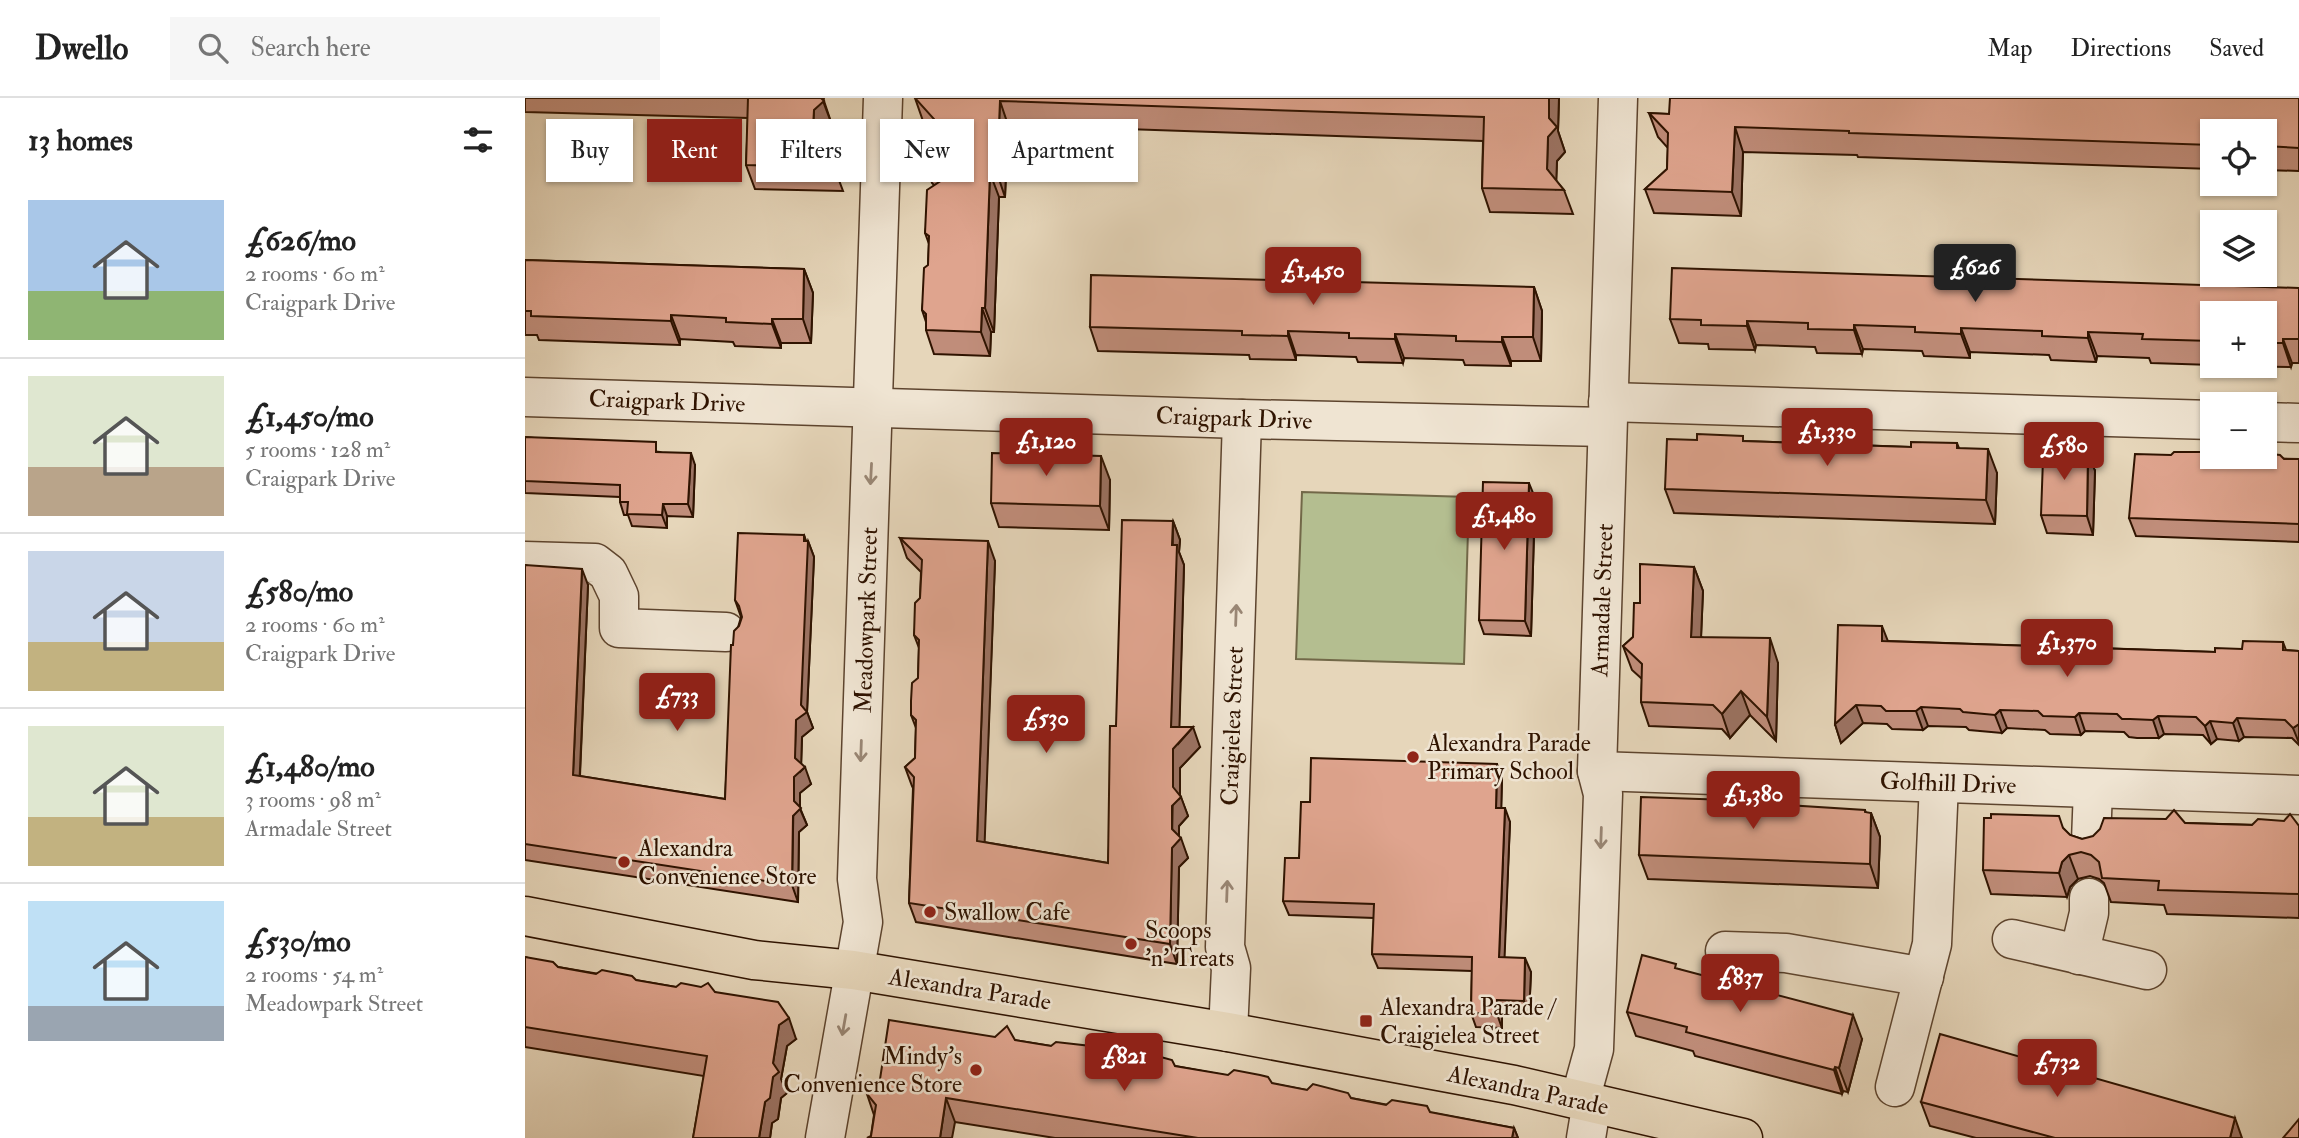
<!DOCTYPE html>
<meta charset="utf-8">
<style>
body{margin:0;font-family:"IM FELL Double Pica",serif;background:#f6f6f6;color:#222;height:100vh;display:flex;flex-direction:column;font-size:26px;white-space:nowrap}
*{box-sizing:border-box;margin:0}
p{font-size:23px;color:#767676}
.icon{flex:none;width:38px;height:38px;fill:none;stroke:currentColor;stroke-width:2;stroke-linecap:round;stroke-linejoin:round}
.map{position:relative;flex:1;overflow:hidden}
.panel{display:flex;flex-direction:column;background:#fff;width:525px}
.panel>*{flex:none}
.top-card{position:absolute;left:21px;top:21px;width:665px;height:63px;display:flex;gap:14px}
.tools{position:absolute;left:1675px;top:21px;display:grid;gap:14px}
.tools a{display:grid;place-items:center;width:77px;height:77px;border-radius:0px;background:#fff;box-shadow:0 2px 5px #0004;font-size:35px}
.price{position:absolute;translate:-50% -60px;padding:0 16px;border-radius:7px;background:#8f2418;color:#fff;font-size:23px;line-height:46px;filter:drop-shadow(0 2px 4px #0008)}
.price::after{content:'';position:absolute;left:50%;top:42px;width:21px;height:16px;margin-left:-10px;background:inherit;clip-path:polygon(0 0,100% 0,50% 100%)}
.price.on{background:#222;color:#fff}
ul{padding:0;list-style:none}
li{display:flex;align-items:center;gap:21px;height:175px;padding:0 28px}
li+li{border-top:2px solid #e0e0e0}
li span{display:grid;place-items:center;flex:none;width:196px;height:140px;border-radius:0px;color:#555}
li>.icon{margin-inline-start:auto}
span .icon{width:84px;height:84px;fill:#fffc;stroke-width:1}
li b{font-size:30px}
h2{display:flex;justify-content:space-between;align-items:center;height:84px;padding:0 28px;font-size:30px}
.pill{padding:0 24px;border-radius:0px;background:#fff;box-shadow:0 2px 5px #0004;font-size:24px;line-height:63px}
.pill.on{background:#8f2418;color:#fff}
header{display:flex;align-items:center;gap:42px;box-sizing:border-box;height:98px;padding:0 35px;background:#fff;border-bottom:2px solid #e0e0e0}
header strong{font-size:33px}
nav{display:flex;gap:38px;margin-inline-start:auto;font-size:24px}
.search{width:490px;height:63px;background:#f6f6f6;display:flex;align-items:center;gap:18px;box-sizing:border-box;padding:0 24px;border-radius:0px;color:#767676;font-size:26px}
main{display:flex;flex:1;min-height:0}
.map>svg:first-child{display:block}
.green{fill:#b4be90;stroke:#726848;stroke-width:2}
.lines{fill:none;stroke-linecap:round;stroke-linejoin:round}
.minor-casing{stroke:#5d442e;stroke-width:41}
.major-casing{stroke:#2f1300;stroke-width:41}
.minor{stroke:#efe4d2;stroke-width:38}
.major{stroke:#e6d6ba;stroke-width:38}
.wall{fill:#c08d7a;stroke:#2f1300;stroke-width:2}
.shaded-wall{fill:#9c7363;stroke:#2f1300;stroke-width:2}
.building{fill:#dfa48e;stroke:#2f1300;stroke-width:2}
.oneway{stroke:#998674}
.poi-dot{fill:#8f2418;stroke:#efe4d2;stroke-width:2.5}
.labels{text-anchor:middle;stroke-width:5;stroke-linejoin:round;paint-order:stroke}
.street-label{font-size:24px;fill:#2f1300;stroke:#efe4d2}
.poi-label{font-size:24px;fill:#2f1300;stroke:#efe4d2;text-anchor:start}
</style>
<header>
<strong>Dwello</strong>
<div class="search"><svg class="icon" aria-label="search" viewBox="0 0 24 24"><circle cx="10" cy="10" r="6"/><path d="M15 15l6 6"/></svg>Search here</div>
<nav><a>Map</a><a>Directions</a><a>Saved</a></nav>
</header>
<main>
<section class="panel">
<h2>13 homes<svg class="icon" aria-label="filters" viewBox="0 0 24 24"><path d="M4 7h16M4 17h16"/><circle cx="9" cy="7" r="2"/><circle cx="15" cy="17" r="2"/></svg></h2>
<ul>
<li><span style="background:linear-gradient(#a9c7e8 65%,#8fb573 0)"><svg class="icon" aria-label="home" viewBox="0 0 24 24"><path d="M3 11l9-7 9 7M6 9v11h12V9"/></svg></span><div><b>£626/mo</b><p>2 rooms · 60 m²</p><p>Craigpark Drive</p></div></li>
<li><span style="background:linear-gradient(#dfe7d0 65%,#b9a48a 0)"><svg class="icon" aria-label="home" viewBox="0 0 24 24"><path d="M3 11l9-7 9 7M6 9v11h12V9"/></svg></span><div><b>£1,450/mo</b><p>5 rooms · 128 m²</p><p>Craigpark Drive</p></div></li>
<li><span style="background:linear-gradient(#c9d6e8 65%,#c2b280 0)"><svg class="icon" aria-label="home" viewBox="0 0 24 24"><path d="M3 11l9-7 9 7M6 9v11h12V9"/></svg></span><div><b>£580/mo</b><p>2 rooms · 60 m²</p><p>Craigpark Drive</p></div></li>
<li><span style="background:linear-gradient(#dfe7d0 65%,#c2b280 0)"><svg class="icon" aria-label="home" viewBox="0 0 24 24"><path d="M3 11l9-7 9 7M6 9v11h12V9"/></svg></span><div><b>£1,480/mo</b><p>3 rooms · 98 m²</p><p>Armadale Street</p></div></li>
<li><span style="background:linear-gradient(#bfe0f5 75%,#9aa5b1 0)"><svg class="icon" aria-label="home" viewBox="0 0 24 24"><path d="M3 11l9-7 9 7M6 9v11h12V9"/></svg></span><div><b>£530/mo</b><p>2 rooms · 54 m²</p><p>Meadowpark Street</p></div></li>
</ul>
</section>
<div class="map">
<svg width="1774" height="1040" viewBox="0 0 1774 1040">
<rect width="100%" height="100%" fill="#e6d6ba"/>
<filter id="stains"><feTurbulence type="fractalNoise" baseFrequency=".00286" numOctaves="4"/><feColorMatrix values="0 0 0 0 .2 0 0 0 0 .09 0 0 0 0 .02 0 0 0 .5 -.17"/></filter>
<radialGradient id="worn" r=".72"><stop offset=".6" stop-color="#630" stop-opacity="0"/><stop offset="1" stop-color="#630" stop-opacity=".3"/></radialGradient>
<path class="green" d="M777 394 944 399 939 566 771 561Z"/>
<g class="lines">
<defs>
<g id="minor">
<path d="M0 299 717 321 1082 329"/>
<path d="M1083 304 1687 322"/>
<path d="M1740 324 1774 325"/>
<path d="M0 463 70 465 83 475 94 498V530L201 534"/>
<path d="M1072 673 1774 697"/>
<path d="M1566 743 1568 691"/>
<path d="M1487 841 1622 872"/>
<path d="M1200 853 1261 855 1399 879"/>
<path d="M1554 857 1564 815V800"/>
<path d="M703 934 706 870 700 849 717 321"/>
<path d="M1370 989 1407 846 1414 685"/>
<path d="M1055 1002 1069 951 1078 696 1072 673 1093 0"/>
<path d="M300 1040 338 824 332 781 358 0"/>
<path d="M1061 1040 1067 1004"/>
</g>
<path id="major" d="M0 818 229 862 328 872 703 934 989 987 1218 1040"/>
</defs>
<use href="#minor" class="minor-casing"/>
<use href="#major" class="major-casing"/>
<use href="#minor" class="minor"/>
<use href="#major" class="major"/>
</g>
<g class="wall">
<path d="M0 0H298L307 27 297 36V57L309 69 318 93 230 91 221 67 223 20 0 14Z"/>
<path d="M390 0H1034L1033 33 1040 54 1032 63 1031 83 1039 92 1048 116 965 114 957 90 958 43 483 27 480 99H474L469 234H466L465 258 409 256 401 232V224L397 212 403 167 404 146 400 135 409 87 407 85 398 61 407 51 408 34 398 23Z"/>
<path d="M1774 0V73L1740 72V33H1687V71L1333 59 1332 57 1218 54 1216 118 1129 115 1120 91 1142 71 1143 50 1133 39 1124 15 1144 16Z"/>
<path d="M0 162 279 171 288 195 286 245H256V250L210 248 208 244 155 241V247L14 242 12 237H0Z"/>
<path d="M1009 189 1017 213 1016 263H986V268L940 267 938 262 909 261 879 260 878 265 833 264 831 259 771 257V262L725 261 724 257 573 253 565 229Z"/>
<path d="M1774 190V265H1767L1766 269 1709 268H1740V215H1687V267L1626 265 1624 260 1572 258 1571 264 1526 262 1524 257 1445 254V260L1399 258 1397 253 1338 251 1337 256 1292 255 1290 249 1231 247 1230 252 1184 251 1183 246 1154 245 1145 221Z"/>
<path d="M0 339 135 354 170 367 168 419 142 418V430L107 428 103 417H99L95 404V399L0 395Z"/>
<path d="M1220 343 1386 349 1432 345 1434 350 1472 375 1470 426 1149 415 1140 391Z"/>
<path d="M545 352 546 357 585 382 584 432 474 429 466 405 499 356Z"/>
<path d="M1685 359 1774 361V444L1611 438 1604 420Z"/>
<path d="M1570 373 1568 437 1522 435 1516 417Z"/>
<path d="M1010 400 1006 538 959 536 954 522Z"/>
<path d="M648 423 655 442 654 454 659 467 654 629 675 649 655 670V697L663 718 654 728V739L663 760 654 769 652 866 391 824 384 805 388 690 387 688 380 669 390 660 391 630 386 617 393 580 394 550 389 537 395 500 396 474 382 460 375 440 470 463 459 744 583 765 591 628Z"/>
<path d="M279 437 281 443H283L289 459 282 614 288 630 277 639 276 666 286 686 275 695V710L282 727 274 734 273 804 0 762V467L63 487 55 678 200 701 208 547 216 519 210 502Z"/>
<path d="M1169 469 1178 493 1176 539 1253 565 1251 643 1225 617 1205 640 1197 631 1124 628 1116 604 1117 581 1107 572 1098 548 1108 539 1115 505Z"/>
<path d="M1362 543 1690 554 1717 551 1758 544 1761 552 1774 553V647L1767 640 1719 639 1714 643 1692 641 1686 646 1678 637 1639 636 1634 640H1612L1604 639 1599 634 1560 633 1556 637 1525 636 1520 632 1482 630 1477 635 1444 632 1441 629 1403 628 1398 632 1367 631 1362 626 1338 625 1316 645 1310 626Z"/>
<path d="M977 680 976 710 985 724 979 859 1006 874 1004 917 977 916V930L951 929 946 915 947 873 853 870 847 856 849 820 764 817 758 803 774 760 785 704Z"/>
<path d="M1341 715H1346L1355 739 1353 790 1123 781 1114 757Z"/>
<path d="M1660 725 1774 728V820L1642 816 1639 807 1586 804 1579 785 1574 781 1565 778 1553 781 1545 789 1542 799 1466 796 1458 772 1538 730 1545 737 1557 741Z"/>
<path d="M0 859 33 869 151 889 190 894 271 941 262 948 256 981 262 995 256 1000 253 1021 247 1025 245 1040H168L179 978 0 949Z"/>
<path d="M1153 871 1337 941 1323 994 1318 993 1317 996 1170 958 1168 953 1111 938 1102 914Z"/>
<path d="M490 942 650 968 989 1030 993 1040H530L430 1024 346 1038 349 1017 342 996Z"/>
<path d="M1396 1004 1717 1040H1451L1405 1028Z"/>
</g>
<g class="shaded-wall">
<path d="M292 0H299L298 3 307 27 297 36 296 69 287 48 289 12Z"/>
<path d="M1024 0H1034L1033 33 1040 54 1032 63 1031 92 1022 71Z"/>
<path d="M475 3 483 27 480 99 472 75Z"/>
<path d="M1210 29 1218 54 1216 118 1207 94Z"/>
<path d="M465 75 474 99 469 234 460 210Z"/>
<path d="M279 171 288 195 286 245 278 221Z"/>
<path d="M1009 189 1017 213 1016 263 1008 239Z"/>
<path d="M457 210 466 234 465 258 456 234Z"/>
<path d="M146 217 155 241V247L146 223Z"/>
<path d="M247 221 256 245V250L247 226Z"/>
<path d="M1222 223 1231 247 1230 252 1222 228Z"/>
<path d="M1329 227 1338 251 1337 256 1329 232Z"/>
<path d="M1436 230 1445 254V260L1436 236Z"/>
<path d="M763 233 771 257V262L763 238Z"/>
<path d="M1563 234 1572 258 1571 264 1563 240Z"/>
<path d="M870 236 879 260 878 265 870 241Z"/>
<path d="M977 239 986 263V268L977 244Z"/>
<path d="M1758 241 1767 265 1766 269 1758 245Z"/>
<path d="M1463 351 1472 375 1470 426 1461 402Z"/>
<path d="M166 355 170 367 168 419 163 406Z"/>
<path d="M1563 355 1570 373 1568 437 1562 418Z"/>
<path d="M576 358 585 382 584 432 575 408Z"/>
<path d="M1004 385 1010 400 1006 538 1000 523Z"/>
<path d="M138 406 142 418V430L137 417Z"/>
<path d="M648 423 655 442 654 454 659 467 654 645 668 629 675 649 655 670V700L656 699 663 718 654 728V742L656 740 663 760 654 769 652 866 645 846 648 689 646 629Z"/>
<path d="M279 437 282 447 283 443 289 459 282 614 288 630 277 639 276 673 280 669 286 686 275 695V711L282 727 274 734 273 804 267 787 269 679 271 622 276 607Z"/>
<path d="M463 443 470 463 459 762 452 743Z"/>
<path d="M1169 469 1178 493 1175 563 1166 539Z"/>
<path d="M57 471 63 487 54 694 48 677Z"/>
<path d="M1357 528 1364 546 1357 543Z"/>
<path d="M1245 540 1253 565 1251 643 1242 619Z"/>
<path d="M1216 593 1225 617 1205 640 1197 616Z"/>
<path d="M1331 607 1338 625 1316 645 1310 626Z"/>
<path d="M1396 609 1403 628 1398 632 1391 613Z"/>
<path d="M1475 612 1482 630 1477 635 1470 617Z"/>
<path d="M1554 615 1560 633 1556 637 1550 619Z"/>
<path d="M1633 618 1639 636 1634 640 1628 622Z"/>
<path d="M1712 620 1719 639 1714 643 1708 625Z"/>
<path d="M1685 623 1692 641 1686 646 1680 628Z"/>
<path d="M1774 626V645L1768 630Z"/>
<path d="M972 666 977 680 976 724 971 710Z"/>
<path d="M980 710 985 724 979 873 974 859Z"/>
<path d="M1340 712 1346 729V715L1355 739 1353 790 1345 766Z"/>
<path d="M1544 757 1553 781 1545 789 1542 799 1534 775 1537 764Z"/>
<path d="M1000 860 1006 874 1004 917 999 903Z"/>
<path d="M972 902 977 916V930L972 916Z"/>
<path d="M1328 917 1337 941 1323 994 1314 970Z"/>
<path d="M264 920 271 941 262 948 256 981 262 995 256 1000 253 1021 247 1025 245 1040H234L240 1004 248 979V965L254 927Z"/>
<path d="M1310 969 1318 993 1317 996 1309 972Z"/>
<path d="M421 1000 430 1024 427 1040H415Z"/>
<path d="M1710 1020 1717 1040H1705Z"/>
<path d="M989 1030 993 1040H987Z"/>
</g>
<g class="building">
<path d="M223 0H296L299 3 289 12 287 48 309 69 221 67Z"/>
<path d="M390 0H1024V20L1032 29 1023 39 1022 71 1039 92 957 90 959 19 475 3 472 75H465L460 210H457L456 234 401 232V216L397 212 399 170 403 167 404 138 400 135 402 92 417 82 398 61 407 51 409 21Z"/>
<path d="M1145 0H1774V50L1740 48V33H1687V47L1324 35V33L1210 29 1207 94 1120 91 1142 71 1143 35 1124 15 1144 16Z"/>
<path d="M0 162 279 171 278 221H247V226L201 224V220L146 217V223L6 218V213H0Z"/>
<path d="M1147 170 1774 190V241H1758V245H1740V215H1687V243L1617 241 1618 236 1563 234V240L1517 238V233L1436 230V236L1390 234V229L1329 227V232L1283 231V225L1222 223V228L1176 227V222L1145 221Z"/>
<path d="M566 177 1009 189 1008 239H977V244L931 243V238L870 236V241L824 240V235L763 233V238L717 237V233L565 229Z"/>
<path d="M1519 333 1537 354 1563 355 1562 418 1516 417Z"/>
<path d="M1172 336 1218 338V343L1279 345V340L1325 342V347L1386 349V344L1432 345V350L1463 351 1461 402 1140 391 1142 341 1172 342Z"/>
<path d="M0 339 131 344V354L166 355 163 406H138L137 417 102 416 103 404H95V387L0 383Z"/>
<path d="M499 350 545 352 544 357 576 358 575 408 466 405 467 355 499 356Z"/>
<path d="M1649 354H1681L1685 359 1721 360 1722 359H1740V356H1746L1755 357 1759 361H1774V426L1604 420 1610 356 1646 357Z"/>
<path d="M958 384 1004 385 1000 523 954 522Z"/>
<path d="M597 422 648 423 647 447H652L646 629H668L648 651V689L656 699 647 708V731L656 740 647 750 645 846 384 805 389 679 380 669 390 660 391 622 386 617V603L387 585 393 580 394 542 389 537 390 505 395 500 397 462 375 440 463 443 452 743 583 765 585 628H591Z"/>
<path d="M213 435 279 437V443H283L276 607 282 614 271 622 270 660 280 669 269 679V703L276 710 268 718 267 787 0 746V467L57 471 48 677 200 701 206 547H208L209 533 214 528 217 519 214 508 210 502Z"/>
<path d="M1115 466 1169 469 1166 539 1245 540 1242 619 1216 593 1197 616 1188 607 1116 604 1117 566 1098 548 1108 539 1109 505H1115Z"/>
<path d="M1313 527 1357 528V543L1690 554V550L1717 551 1718 543 1758 544V552L1774 553V626L1768 630 1760 622 1712 620 1708 625 1685 623 1680 628 1671 619 1633 618 1628 622 1605 621H1597L1592 616 1554 615 1550 619 1518 618 1513 613 1475 612 1470 617 1438 614 1435 611 1396 609 1391 613H1361L1356 608 1331 607 1310 626Z"/>
<path d="M786 660 972 666 971 710H980L974 859 1000 860 999 903 972 902V916L946 915 947 859 847 856 849 806 758 803 760 760H774L776 704H785Z"/>
<path d="M1116 699 1262 704V707L1340 712V714L1346 715 1345 766 1114 757Z"/>
<path d="M1649 712 1660 725 1727 727 1733 721 1759 723 1765 716 1774 728V796L1633 792 1634 783 1577 780 1574 764 1566 757 1556 754 1544 757 1537 764 1534 775 1458 772 1459 720H1466V716L1534 718 1538 730 1545 737 1557 741 1568 738 1575 731 1579 720 1641 721Z"/>
<path d="M1117 857 1151 866 1150 870 1328 917 1314 970 1310 969 1309 972 1161 934 1162 929 1102 914Z"/>
<path d="M0 859 28 864 33 869 71 876 77 872 107 878 111 882 151 889 156 885 176 889 183 885 190 894 253 904 264 920 254 927 248 965 254 974 248 979 245 1000 240 1004 234 1040H168L182 958 0 929Z"/>
<path d="M364 922 470 939 482 928 490 942 526 948 531 944 566 948 570 954 606 960 610 956 632 958 647 962 650 968 703 977 709 972 735 977 743 979 747 985 782 992 788 986 823 995 826 1000 861 1007 867 1002 902 1008 905 1014 989 1030 987 1040H673L421 1000 415 1040H342L346 1038 351 1007 342 996 354 988Z"/>
<path d="M1415 936 1710 1020 1705 1040H1530L1396 1004Z"/>
<path d="M1774 1021V1040H1758Z"/>
</g>
<defs><path id="oneway-shaft" d="M-6 0H5M1.5-3L5.5 0L1.5 3" fill="none" stroke-width="1.6" stroke-linecap="round" stroke-linejoin="round" transform="scale(1.75)"/></defs>
<g class="oneway">
<use href="#oneway-shaft" transform="translate(346 376) rotate(93)"/>
<use href="#oneway-shaft" transform="translate(711 517) rotate(-88)"/>
<use href="#oneway-shaft" transform="translate(336 653) rotate(92)"/>
<use href="#oneway-shaft" transform="translate(1076 740) rotate(92)"/>
<use href="#oneway-shaft" transform="translate(702 793) rotate(-88)"/>
<use href="#oneway-shaft" transform="translate(319 927) rotate(100)"/>
</g>
<g class="poi-dot">
<circle cx="888" cy="659" r="7"/>
<circle cx="99" cy="764" r="7"/>
<circle cx="405" cy="814" r="7"/>
<circle cx="606" cy="846" r="7"/>
<rect x="834" y="916" width="14" height="14" rx="3.5"/>
<circle cx="451" cy="972" r="7"/>
</g>
<g class="labels">
<g class="street-label">
<text transform="translate(142 303) rotate(2)" y="8">Craigpark Drive</text>
<text transform="translate(709 320) rotate(2)" y="8">Craigpark Drive</text>
<text transform="translate(1077 502) rotate(-88)" y="8">Armadale Street</text>
<text transform="translate(341 522) rotate(-88)" y="8">Meadowpark Street</text>
<text transform="translate(707 628) rotate(-88)" y="8">Craigielea Street</text>
<text transform="translate(1423 685) rotate(2)" y="8">Golfhill Drive</text>
<text transform="translate(445 891) rotate(9)" y="8">Alexandra Parade</text>
<text transform="translate(1003 992) rotate(12)" y="8">Alexandra Parade</text>
</g>
<g class="poi-label">
<text x="902" y="653">Alexandra Parade<tspan x="902" dy="28">Primary School</tspan></text>
<text x="113" y="758">Alexandra<tspan x="113" dy="28">Convenience Store</tspan></text>
<text x="419" y="822">Swallow Cafe</text>
<text x="620" y="840">Scoops<tspan x="620" dy="28">'n' Treats</tspan></text>
<text x="855" y="917">Alexandra Parade /<tspan x="855" dy="28">Craigielea Street</tspan></text>
<text x="437" y="966" text-anchor="end">Mindy's<tspan x="437" dy="28">Convenience Store</tspan></text>
</g>
</g>
<rect width="100%" height="100%" filter="url(#stains)"/>
<rect width="100%" height="100%" fill="url(#worn)"/>
</svg>
<div class="tools">
<a><svg class="icon" aria-label="locate" viewBox="0 0 24 24"><circle cx="12" cy="12" r="6"/><path d="M12 2v4M12 18v4M2 12h4M18 12h4"/></svg></a>
<a><svg class="icon" aria-label="layers" viewBox="0 0 24 24"><path d="M12 4l9 5-9 5-9-5zM3 14l9 5 9-5"/></svg></a>
<a>+</a>
<a>−</a>
</div>
<b class="price on" style="left:1450px;top:206px">£626</b>
<b class="price" style="left:788px;top:209px">£1,450</b>
<b class="price" style="left:1302px;top:370px">£1,330</b>
<b class="price" style="left:521px;top:380px">£1,120</b>
<b class="price" style="left:1539px;top:384px">£580</b>
<b class="price" style="left:979px;top:454px">£1,480</b>
<b class="price" style="left:1542px;top:581px">£1,370</b>
<b class="price" style="left:152px;top:635px">£733</b>
<b class="price" style="left:521px;top:657px">£530</b>
<b class="price" style="left:1228px;top:733px">£1,380</b>
<b class="price" style="left:1215px;top:916px">£837</b>
<b class="price" style="left:599px;top:995px">£821</b>
<b class="price" style="left:1532px;top:1001px">£732</b>
<div class="top-card">
<a class="pill">Buy</a>
<a class="pill on">Rent</a>
<a class="pill">Filters</a>
<a class="pill">New</a>
<a class="pill">Apartment</a>
</div>
</div>
</main>
